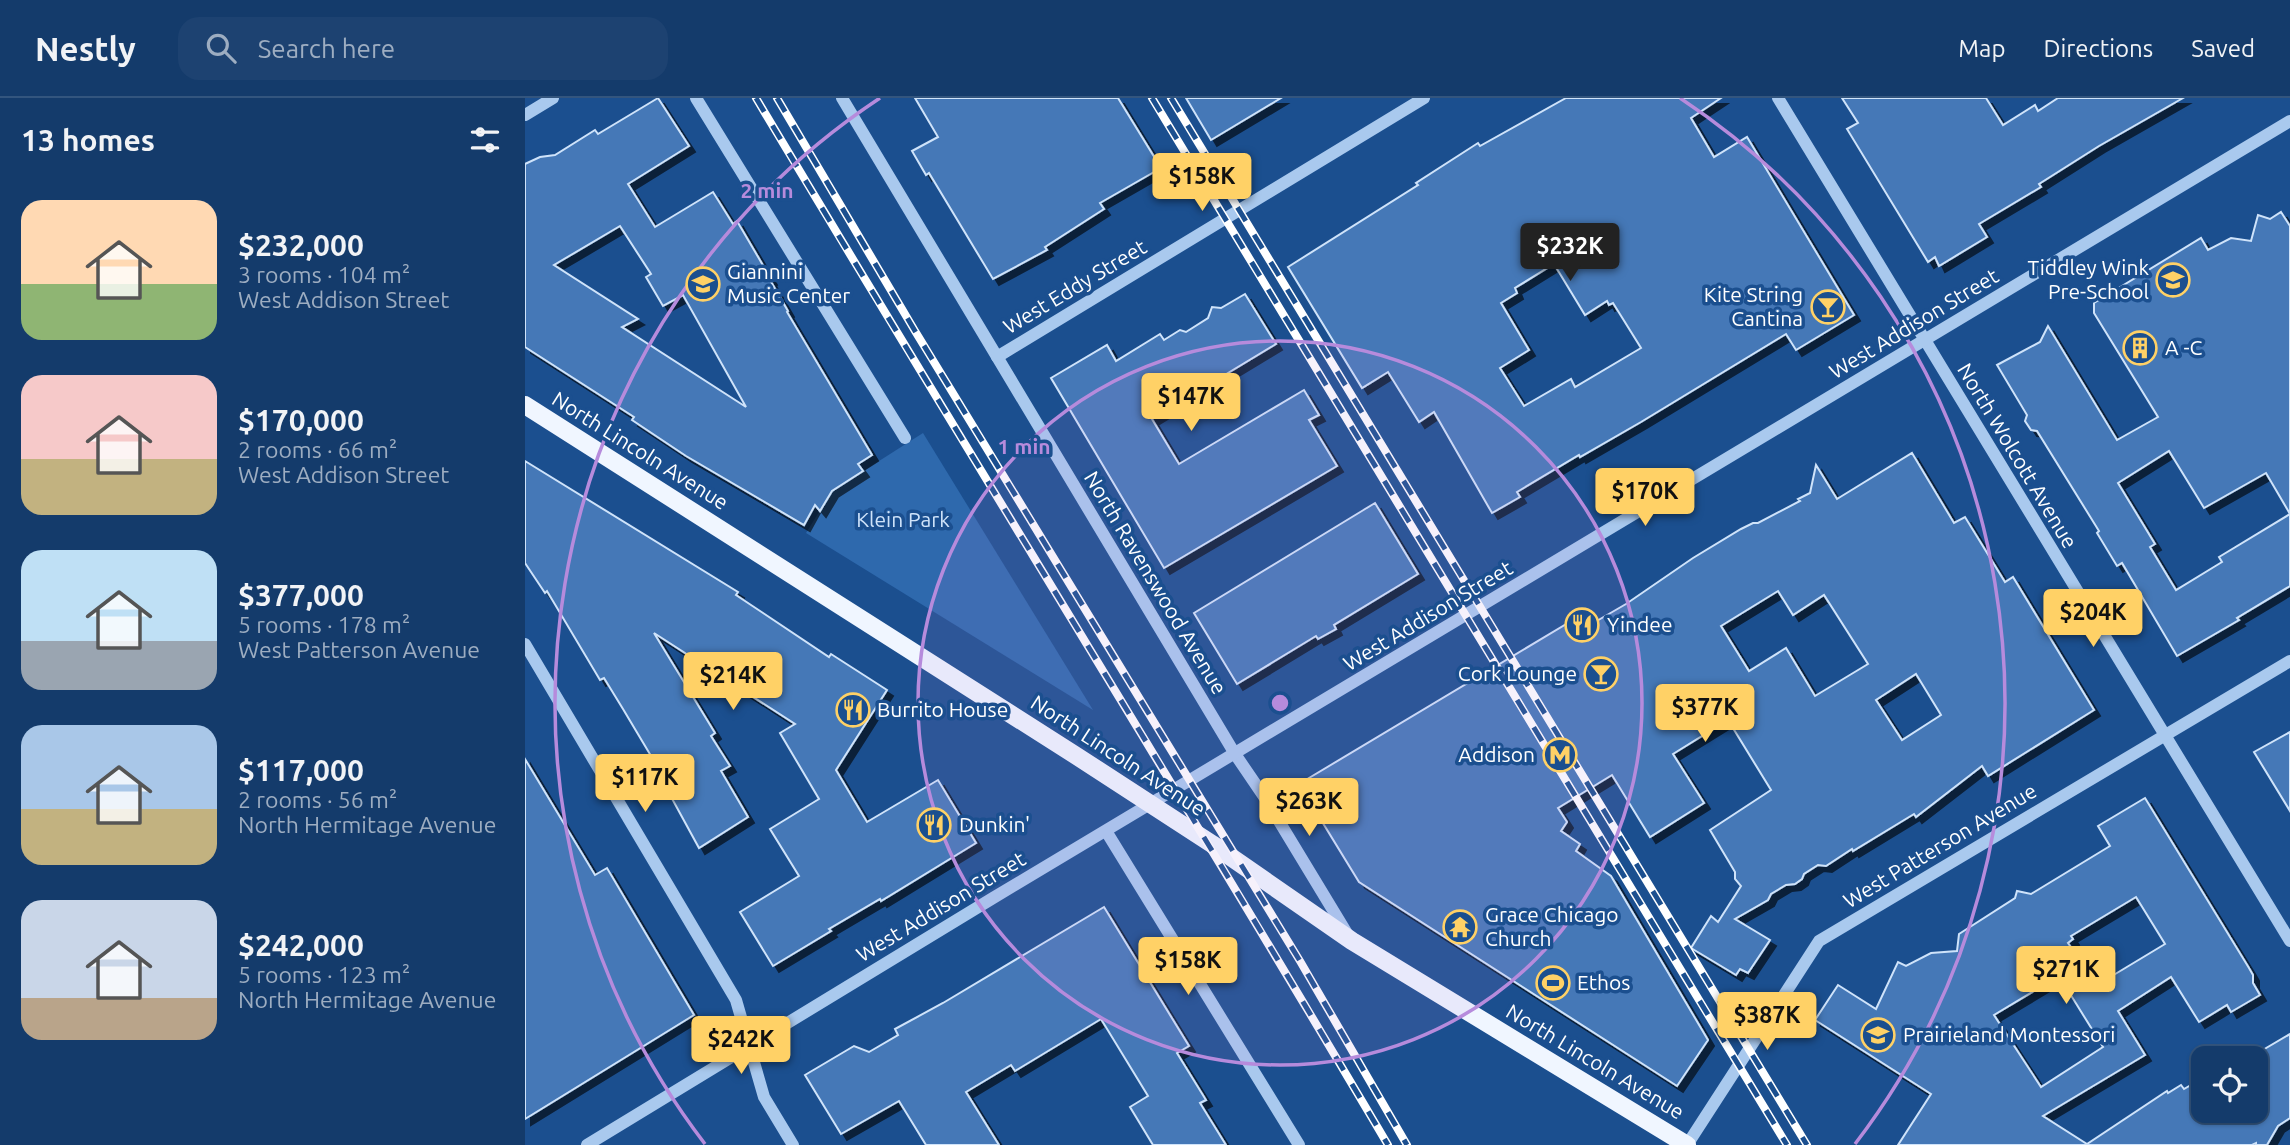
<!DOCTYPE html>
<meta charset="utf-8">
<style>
body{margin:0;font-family:Ubuntu,sans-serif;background:#1d4271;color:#f1f3f6;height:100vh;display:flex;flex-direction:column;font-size:26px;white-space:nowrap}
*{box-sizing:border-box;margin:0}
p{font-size:23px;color:#9dadc1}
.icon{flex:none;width:38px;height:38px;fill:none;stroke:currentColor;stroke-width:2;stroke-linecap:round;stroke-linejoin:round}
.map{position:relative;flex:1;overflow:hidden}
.panel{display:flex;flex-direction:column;background:#143b6b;width:525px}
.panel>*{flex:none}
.tools{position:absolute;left:1666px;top:948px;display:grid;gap:14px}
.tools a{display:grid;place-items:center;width:77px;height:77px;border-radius:14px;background:#143b6b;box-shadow:0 2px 5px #0004,0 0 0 2px #33557e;font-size:35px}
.price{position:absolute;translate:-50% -60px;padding:0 16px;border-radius:7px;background:#ffd166;color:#111;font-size:23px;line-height:46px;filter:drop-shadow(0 2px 4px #0008)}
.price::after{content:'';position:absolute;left:50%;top:42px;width:21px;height:16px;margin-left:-10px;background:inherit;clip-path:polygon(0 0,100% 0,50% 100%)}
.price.active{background:#222;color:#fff}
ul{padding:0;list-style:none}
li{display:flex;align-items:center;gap:21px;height:175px;padding:0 21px}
li span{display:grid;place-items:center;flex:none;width:196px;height:140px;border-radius:21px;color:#555}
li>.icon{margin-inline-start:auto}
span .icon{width:84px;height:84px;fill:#fffc;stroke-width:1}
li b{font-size:30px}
h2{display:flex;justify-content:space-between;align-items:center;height:84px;padding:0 21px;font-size:30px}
header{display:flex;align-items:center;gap:42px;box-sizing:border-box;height:98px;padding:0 35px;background:#143b6b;border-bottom:2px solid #33557e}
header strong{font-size:33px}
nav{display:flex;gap:38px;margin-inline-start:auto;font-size:24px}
.search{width:490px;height:63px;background:#1d4271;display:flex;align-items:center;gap:18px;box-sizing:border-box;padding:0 24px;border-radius:21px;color:#9dadc1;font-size:26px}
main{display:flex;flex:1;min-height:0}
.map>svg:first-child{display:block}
.green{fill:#2e69ad}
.building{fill:#4478b7;stroke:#cfe3fa;stroke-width:2;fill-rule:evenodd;filter:url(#shadow)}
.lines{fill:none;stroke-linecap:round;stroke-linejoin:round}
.minor{stroke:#a9c9ee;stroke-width:12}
.major{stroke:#f0f6ff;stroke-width:18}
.rail-casing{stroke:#fff;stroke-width:8}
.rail{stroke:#1b4f8f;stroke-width:5;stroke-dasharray:16;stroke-linecap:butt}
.ring{fill:none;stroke:#b68bdc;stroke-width:3.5}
.labels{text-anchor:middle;stroke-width:7;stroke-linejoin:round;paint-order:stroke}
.poi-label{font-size:21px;fill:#fff;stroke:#1b4f8f;text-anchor:start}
.street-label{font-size:21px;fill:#fff;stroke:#1b4f8f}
.park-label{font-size:21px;fill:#cfe3fa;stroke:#1b4f8f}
.centre{fill:#b68bdc;stroke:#1b4f8f;stroke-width:3.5}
.ring-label{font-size:21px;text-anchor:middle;font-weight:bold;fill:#b68bdc;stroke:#1b4f8f;stroke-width:7;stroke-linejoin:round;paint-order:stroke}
</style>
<header>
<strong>Nestly</strong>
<div class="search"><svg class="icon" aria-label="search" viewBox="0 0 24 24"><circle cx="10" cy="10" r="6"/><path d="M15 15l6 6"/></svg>Search here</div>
<nav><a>Map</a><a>Directions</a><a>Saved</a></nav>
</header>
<main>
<section class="panel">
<h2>13 homes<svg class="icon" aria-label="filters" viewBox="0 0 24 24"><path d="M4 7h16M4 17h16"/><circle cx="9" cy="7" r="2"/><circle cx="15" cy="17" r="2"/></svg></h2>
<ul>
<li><span style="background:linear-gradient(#ffd9b3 60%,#8fb573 0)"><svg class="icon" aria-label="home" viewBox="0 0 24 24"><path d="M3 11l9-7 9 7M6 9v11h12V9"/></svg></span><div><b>$232,000</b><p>3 rooms · 104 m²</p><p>West Addison Street</p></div></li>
<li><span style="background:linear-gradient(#f6c9c9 60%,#c2b280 0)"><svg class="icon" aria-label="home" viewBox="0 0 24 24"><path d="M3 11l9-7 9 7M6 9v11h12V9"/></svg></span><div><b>$170,000</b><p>2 rooms · 66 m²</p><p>West Addison Street</p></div></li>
<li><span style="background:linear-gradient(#bfe0f5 65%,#9aa5b1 0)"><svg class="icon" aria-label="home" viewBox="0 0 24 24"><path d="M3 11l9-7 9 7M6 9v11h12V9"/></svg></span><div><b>$377,000</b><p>5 rooms · 178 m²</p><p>West Patterson Avenue</p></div></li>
<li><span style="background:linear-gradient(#a9c7e8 60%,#c2b280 0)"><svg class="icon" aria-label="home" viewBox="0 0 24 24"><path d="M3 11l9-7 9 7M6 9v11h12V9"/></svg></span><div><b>$117,000</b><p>2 rooms · 56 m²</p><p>North Hermitage Avenue</p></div></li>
<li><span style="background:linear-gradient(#c9d6e8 70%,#b9a48a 0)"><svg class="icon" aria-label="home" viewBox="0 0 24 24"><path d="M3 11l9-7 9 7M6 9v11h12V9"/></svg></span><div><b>$242,000</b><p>5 rooms · 123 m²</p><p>North Hermitage Avenue</p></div></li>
</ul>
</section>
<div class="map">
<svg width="1765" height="1047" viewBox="0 0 1765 1047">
<defs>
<filter id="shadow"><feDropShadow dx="6" dy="6" stdDeviation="0" flood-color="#0009"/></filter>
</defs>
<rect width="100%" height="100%" fill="#1b4f8f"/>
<path class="green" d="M398 335 568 612 281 435 307 393Z"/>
<g class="building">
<path d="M133 0 164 48 103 86 130 129 188 94 208 126 212 123 246 181 245 182 263 213 262 214 347 357 333 366 338 373 307 393 295 413 290 407 279 427 161 358 107 322 109 319 0 249V66L15 59 30 57 70 32 73 36ZM95 128 126 176 121 179 138 208 158 197 221 309 97 229 113 221 29 167Z"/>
<path d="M390 0H593L636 70 575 105 579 111 520 149 522 152 468 181 404 75 401 77 387 53 413 39Z"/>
<path d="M661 0H756L686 42Z"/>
<path d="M1041 0H1196L1166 20 1189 59 1222 39 1329 217 1271 252 1261 236 1116 324 1055 359 1054 357 992 394 995 399 967 415 909 314 894 324 863 274 837 290 763 169 893 87 891 85 953 45 955 48ZM1029 166 1060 217 1082 203 1084 207 1088 205 1116 250 1050 289 1046 281 999 308 975 270 1004 252 976 205 992 195 990 190Z"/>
<path d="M1317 0H1461L1478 27 1510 7 1513 13 1533 0H1658L1574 48 1514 86 1516 89 1454 126 1462 139 1414 168 1410 159 1403 164 1322 31 1333 25Z"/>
<path d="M1756 114 1765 128V416L1741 375 1679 410 1644 353 1593 385 1630 446 1625 449 1651 492 1697 464 1694 459 1765 416V488L1712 520 1714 522 1652 558 1597 465 1592 468 1572 435 1574 433 1512 333 1506 332 1500 323 1502 317 1472 267 1515 244 1523 228 1592 342 1633 319 1569 215V205L1676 140 1683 152 1706 140 1726 143 1733 117 1745 121Z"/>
<path d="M720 196 751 246 627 321 654 366 779 292 794 317 784 322 812 368 639 470 526 280 582 247 591 263 635 236 639 242 655 232 661 234 683 220 687 209 696 210Z"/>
<path d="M1387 355 1429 425 1440 419 1480 484 1488 479 1569 612 1463 678 1457 668 1391 719 1389 716 1328 753 1327 751 1301 768 1293 767 1279 776 1277 781 1270 786 1261 787 1246 796 1243 802 1210 821 1245 842 1223 875 1215 871 1211 877 1166 850 1186 818 1193 824 1216 788 1210 781V774L1185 732 1246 692 1203 622 1148 656 1179 705 1125 739 1087 677 1033 710 1042 724 1036 733 1055 746 1051 753 1086 778 1183 942 1152 988 834 784 774 686 1063 513 1070 524 1101 506 1168 460 1216 431 1228 425H1233L1275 403 1273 401 1285 395 1291 367 1312 401ZM1253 493 1268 517 1299 497 1343 566 1290 598 1261 550 1224 573 1196 528ZM1391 576 1416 617 1377 642 1351 602Z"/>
<path d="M0 363 213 494 211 497 304 559 306 556 362 592 311 672 342 724 413 682 451 745 356 803 355 801 304 831 306 833 248 868 215 814 274 778 245 731 294 701 255 635 270 626 129 535 190 635 186 638 205 668 196 673 223 719 174 750 133 675 135 673 98 611 79 580 75 582 22 493 20 495 0 465Z"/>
<path d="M850 405 893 476 809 527 811 531 793 541 791 538 712 586 669 515Z"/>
<path d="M1765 634V713L1729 654Z"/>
<path d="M0 661 70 777 82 770 169 917 0 1021Z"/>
<path d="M1620 700 1724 870 1728 877V885L1735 897 1706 914 1702 907 1674 924 1646 879 1593 913 1620 957 1518 1018 1562 1046 1642 993 1643 995 1656 987 1659 991 1678 980V1013H1731V956L1765 936V1020L1753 1028 1742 1047H1731V1045L1727 1047H1373L1406 996 1290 922 1313 887 1351 911 1373 864 1381 868 1406 855 1432 853 1434 836 1490 800 1492 793 1506 796 1585 748 1573 728ZM1611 799 1640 846 1572 887 1543 845 1548 841 1546 838ZM1534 878 1578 949 1516 989 1469 917Z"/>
<path d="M579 809 664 948 652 955 681 1002 675 1005 701 1047H628L605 1009 623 998 576 921 490 973 486 967 441 994 474 1047H401L374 1003 316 1036 280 977 329 948 344 954 373 937 370 931 418 905Z"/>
</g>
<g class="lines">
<g class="minor">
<path d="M171 0 380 340"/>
<path d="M317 0 710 656 740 700 823 837"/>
<path d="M1253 0 1765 843"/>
<path d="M0 17 28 0"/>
<path d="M472 259 899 0"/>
<path d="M0 546 211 902 239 999 268 1047"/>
<path d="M581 733 774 1047"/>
<path d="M62 1047 468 800 1765 23"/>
<path d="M1162 1047 1294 843 1765 563"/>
</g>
<path class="major" d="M0 307 550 657 687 746 827 843 1162 1047"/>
<defs>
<g id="rail">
<path d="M231 0C440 350 656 696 863 1047"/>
<path d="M252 0 390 233 775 863 882 1047"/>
<path d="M627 0 1262 1047"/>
<path d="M646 0 1282 1047"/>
</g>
</defs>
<use href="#rail" class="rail-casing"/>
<use href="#rail" class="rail"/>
</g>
<circle cx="755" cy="605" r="362" fill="#b68bdc" fill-opacity=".12"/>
<g class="ring">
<circle cx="755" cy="605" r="362"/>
<path d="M180 1046A725 725 0 0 1 355 0M1155 0A725 725 0 0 1 1330 1046"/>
</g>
<defs>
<symbol id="school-ring" viewBox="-11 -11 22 22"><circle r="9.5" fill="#1b4f8f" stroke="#ffd166" stroke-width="1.5"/><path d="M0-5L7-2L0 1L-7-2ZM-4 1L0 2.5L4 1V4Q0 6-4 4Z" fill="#ffd166"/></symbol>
<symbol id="bar-ring" viewBox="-11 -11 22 22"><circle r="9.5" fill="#1b4f8f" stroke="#ffd166" stroke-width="1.5"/><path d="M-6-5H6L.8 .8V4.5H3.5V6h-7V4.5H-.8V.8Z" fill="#ffd166"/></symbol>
<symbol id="building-ring" viewBox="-11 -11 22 22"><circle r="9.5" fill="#1b4f8f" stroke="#ffd166" stroke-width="1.5"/><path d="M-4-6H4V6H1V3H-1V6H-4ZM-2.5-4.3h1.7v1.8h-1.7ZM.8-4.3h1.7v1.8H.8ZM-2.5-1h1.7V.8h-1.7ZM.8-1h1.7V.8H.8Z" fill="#ffd166"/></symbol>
<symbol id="restaurant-ring" viewBox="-11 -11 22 22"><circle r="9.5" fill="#1b4f8f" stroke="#ffd166" stroke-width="1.5"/><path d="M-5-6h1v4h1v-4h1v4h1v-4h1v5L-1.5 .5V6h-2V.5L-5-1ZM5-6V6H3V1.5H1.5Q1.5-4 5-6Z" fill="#ffd166"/></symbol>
<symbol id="metro-ring" viewBox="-11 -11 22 22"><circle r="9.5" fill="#1b4f8f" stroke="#ffd166" stroke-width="1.5"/><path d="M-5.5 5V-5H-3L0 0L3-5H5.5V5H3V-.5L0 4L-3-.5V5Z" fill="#ffd166"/></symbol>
<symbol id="temple-ring" viewBox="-11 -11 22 22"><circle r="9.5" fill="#1b4f8f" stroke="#ffd166" stroke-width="1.5"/><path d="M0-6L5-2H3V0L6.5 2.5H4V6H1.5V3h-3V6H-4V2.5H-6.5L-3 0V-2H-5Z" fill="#ffd166"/></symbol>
<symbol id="stadium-ring" viewBox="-11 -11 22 22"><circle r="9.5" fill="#1b4f8f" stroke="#ffd166" stroke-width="1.5"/><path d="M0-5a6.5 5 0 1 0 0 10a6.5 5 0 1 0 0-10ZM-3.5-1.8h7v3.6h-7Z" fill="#ffd166"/></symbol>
</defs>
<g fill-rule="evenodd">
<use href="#school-ring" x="1629" y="163" width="38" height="38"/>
<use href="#school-ring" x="159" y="167" width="38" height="38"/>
<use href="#bar-ring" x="1284" y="190" width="38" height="38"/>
<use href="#building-ring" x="1596" y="231" width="38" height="38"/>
<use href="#restaurant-ring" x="1038" y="508" width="38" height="38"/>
<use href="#bar-ring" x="1057" y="557" width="38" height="38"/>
<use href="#restaurant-ring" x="309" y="593" width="38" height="38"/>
<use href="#metro-ring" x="1016" y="638" width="38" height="38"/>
<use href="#restaurant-ring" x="390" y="708" width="38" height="38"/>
<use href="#temple-ring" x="916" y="810" width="38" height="38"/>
<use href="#stadium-ring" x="1009" y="866" width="38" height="38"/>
<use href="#school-ring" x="1334" y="918" width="38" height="38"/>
</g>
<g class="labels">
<g class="poi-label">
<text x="1624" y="177" text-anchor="end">Tiddley Wink<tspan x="1624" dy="24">Pre-School</tspan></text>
<text x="202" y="181">Giannini<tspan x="202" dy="24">Music Center</tspan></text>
<text x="1278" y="204" text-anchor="end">Kite String<tspan x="1278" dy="24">Cantina</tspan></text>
<text x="1640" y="257">A -C</text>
<text x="1082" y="534">Yindee</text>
<text x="1052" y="583" text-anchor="end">Cork Lounge</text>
<text x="352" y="619">Burrito House</text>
<text x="1010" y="664" text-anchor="end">Addison</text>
<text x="434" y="734">Dunkin'</text>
<text x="960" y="824">Grace Chicago<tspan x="960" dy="24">Church</tspan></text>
<text x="1052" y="892">Ethos</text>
<text x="1378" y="944">Prairieland Montessori</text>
</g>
<g class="street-label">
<text transform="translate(550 189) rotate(-31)" y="7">West Eddy Street</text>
<text transform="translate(1389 226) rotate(-31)" y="7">West Addison Street</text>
<text transform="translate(115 353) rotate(32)" y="7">North Lincoln Avenue</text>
<text transform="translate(1492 358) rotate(59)" y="7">North Wolcott Avenue</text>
<text transform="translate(630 485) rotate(59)" y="7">North Ravenswood Avenue</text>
<text transform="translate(903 518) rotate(-31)" y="7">West Addison Street</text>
<text transform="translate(593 658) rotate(33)" y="7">North Lincoln Avenue</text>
<text transform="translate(1415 748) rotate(-31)" y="7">West Patterson Avenue</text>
<text transform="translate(416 809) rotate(-31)" y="7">West Addison Street</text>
<text transform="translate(1070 964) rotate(31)" y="7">North Lincoln Avenue</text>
</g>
<g class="park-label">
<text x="378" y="429">Klein Park</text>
</g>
</g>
<circle cx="755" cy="605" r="10" class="centre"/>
<g class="ring-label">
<text x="242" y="100">2 min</text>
<text x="499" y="356">1 min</text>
</g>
</svg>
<div class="tools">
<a><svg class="icon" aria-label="locate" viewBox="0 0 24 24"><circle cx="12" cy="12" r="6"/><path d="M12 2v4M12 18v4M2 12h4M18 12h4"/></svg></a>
</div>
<b class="price" style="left:677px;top:115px">$158K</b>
<b class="price active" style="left:1045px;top:185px">$232K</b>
<b class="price" style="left:666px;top:335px">$147K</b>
<b class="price" style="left:1120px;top:430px">$170K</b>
<b class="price" style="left:1568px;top:551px">$204K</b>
<b class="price" style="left:208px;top:614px">$214K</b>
<b class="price" style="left:1180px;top:646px">$377K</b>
<b class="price" style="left:120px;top:716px">$117K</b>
<b class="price" style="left:784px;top:740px">$263K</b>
<b class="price" style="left:663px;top:899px">$158K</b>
<b class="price" style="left:1541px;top:908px">$271K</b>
<b class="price" style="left:1242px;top:954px">$387K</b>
<b class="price" style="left:216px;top:978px">$242K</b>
</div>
</main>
